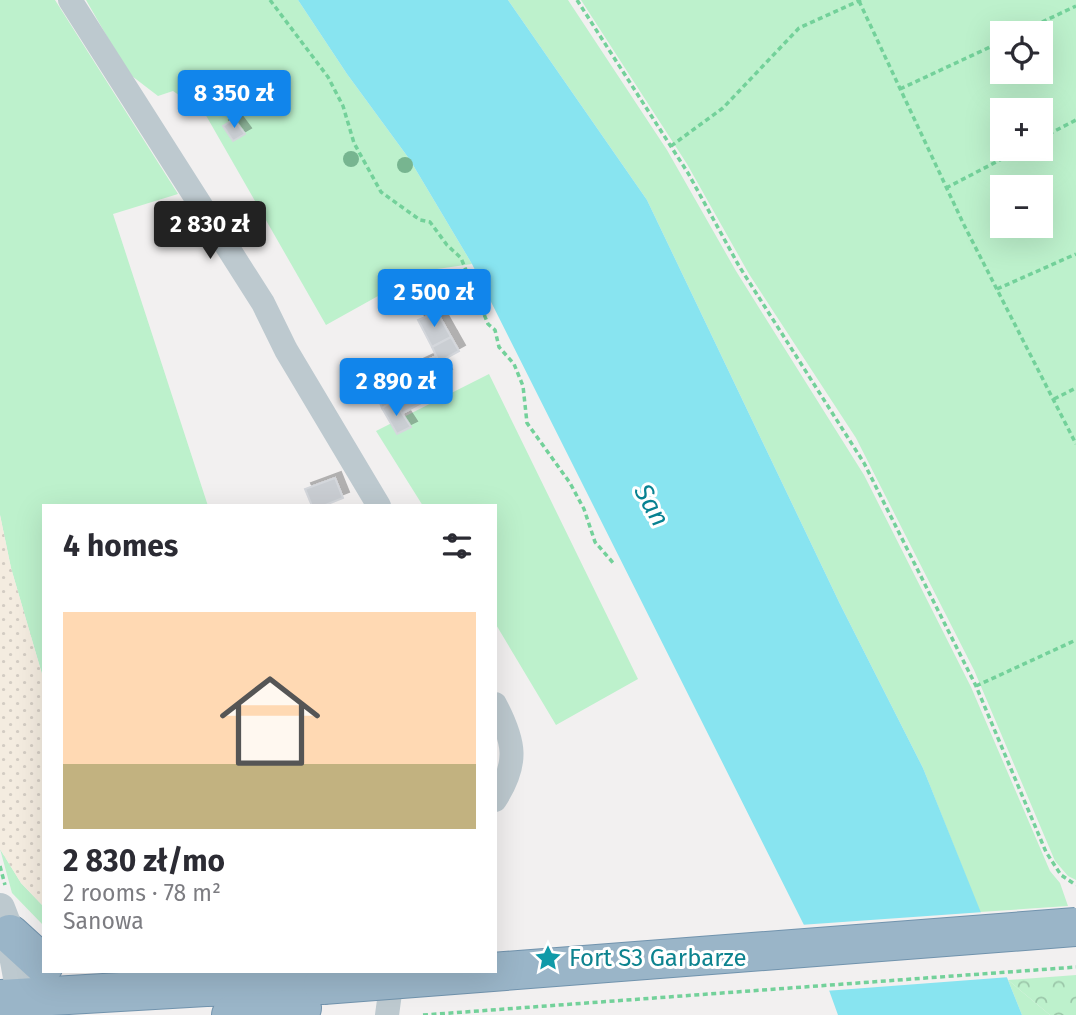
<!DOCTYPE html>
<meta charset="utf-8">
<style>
body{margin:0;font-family:"Fira Sans",sans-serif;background:#f2f2f3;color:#2b2b33;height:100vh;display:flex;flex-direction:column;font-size:26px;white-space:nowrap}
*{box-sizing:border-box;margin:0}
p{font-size:23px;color:#7c7c81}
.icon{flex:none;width:38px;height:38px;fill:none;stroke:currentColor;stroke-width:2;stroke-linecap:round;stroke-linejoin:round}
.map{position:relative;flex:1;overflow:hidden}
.details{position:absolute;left:42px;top:504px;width:455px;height:469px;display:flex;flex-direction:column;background:#fff;border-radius:0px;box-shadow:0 7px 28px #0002}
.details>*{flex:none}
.controls{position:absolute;left:990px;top:21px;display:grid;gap:14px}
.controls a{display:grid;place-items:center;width:63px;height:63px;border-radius:0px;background:#fff;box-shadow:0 7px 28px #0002;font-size:35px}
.price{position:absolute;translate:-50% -60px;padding:0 16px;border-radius:7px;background:#1185eb;color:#fff;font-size:23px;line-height:46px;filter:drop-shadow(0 2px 4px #0008)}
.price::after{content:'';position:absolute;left:50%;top:42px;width:21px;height:16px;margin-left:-10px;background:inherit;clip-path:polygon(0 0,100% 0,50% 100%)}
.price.active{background:#222;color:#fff}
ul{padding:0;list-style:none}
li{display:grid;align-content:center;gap:14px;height:371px;padding:0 21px}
li span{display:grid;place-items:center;height:217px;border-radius:0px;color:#555}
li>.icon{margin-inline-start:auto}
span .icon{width:126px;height:126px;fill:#fffc;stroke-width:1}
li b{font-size:30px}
h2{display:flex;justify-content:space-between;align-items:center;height:84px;padding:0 21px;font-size:30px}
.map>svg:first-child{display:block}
.green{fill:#bdf1cc;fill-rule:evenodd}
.forest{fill:url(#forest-crowns)}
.sand{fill:url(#sand-dots)}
.water{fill:#88e4f0}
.pier{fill:#f2f0f0}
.building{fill:#caced3;stroke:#d4d7dc;stroke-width:2;filter:url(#shadow)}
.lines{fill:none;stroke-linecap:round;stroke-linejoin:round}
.trunk-casing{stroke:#7193ad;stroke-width:40}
.path{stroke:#73d19a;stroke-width:3.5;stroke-dasharray:5 3.5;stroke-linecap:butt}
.minor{stroke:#bdc9cf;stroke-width:24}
.tertiary{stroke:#bdc9cf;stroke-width:30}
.trunk{stroke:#9ab5c8;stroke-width:38}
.trunk-bridge-casing{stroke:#7193ad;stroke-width:40;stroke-linecap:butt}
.trunk-bridge{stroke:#9ab5c8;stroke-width:38}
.tree{fill:#77b590}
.labels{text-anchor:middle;stroke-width:6;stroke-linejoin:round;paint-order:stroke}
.culture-label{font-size:24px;fill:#0d838f;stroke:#fff;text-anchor:start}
.water-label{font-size:26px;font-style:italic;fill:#088292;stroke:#fff}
</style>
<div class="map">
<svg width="1076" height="1015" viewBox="0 0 1076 1015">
<defs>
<pattern id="forest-crowns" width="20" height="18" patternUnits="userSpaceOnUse" patternTransform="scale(1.75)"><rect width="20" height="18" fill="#bdf1cc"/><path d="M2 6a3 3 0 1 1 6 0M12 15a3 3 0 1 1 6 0" fill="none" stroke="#9bc6a9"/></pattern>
<pattern id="sand-dots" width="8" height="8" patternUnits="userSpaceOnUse" patternTransform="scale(1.75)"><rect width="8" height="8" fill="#f4ece0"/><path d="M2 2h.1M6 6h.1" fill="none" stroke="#d3ccc3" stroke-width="1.8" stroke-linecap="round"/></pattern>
<filter id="shadow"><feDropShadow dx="6" dy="-6" stdDeviation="0" flood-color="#0004"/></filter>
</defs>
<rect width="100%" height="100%" fill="#f2f0f0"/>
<g class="green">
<path d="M0 0H55L178 194 113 214 208 506H44V681L11 568 0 515Z"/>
<path d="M86 0H298L347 74 410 160 472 264 423 271 326 325 204 112 173 91 158 96 128 73Z"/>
<path d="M508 0H568L667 150 736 271 864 475 971 687 1050 871 1060 883 1068 906 980 912 923 768 840 604 647 200Z"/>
<path d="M581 0H1076V880L1068 876 1055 861 974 670 856 438 749 274 687 164ZM1003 33H1041V72H1003ZM1003 110H1041V149H1003ZM1003 187H1041V226H1003Z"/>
<path d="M489 374 638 679 556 725 495 623V506H423L376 431Z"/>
<path d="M0 849 21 883 44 907V926L12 893Z"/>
<path d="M1008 980 1050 1015H1022Z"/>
</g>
<path class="forest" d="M1076 975V1015H1050L1008 980Z"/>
<path class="sand" d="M0 515 11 568 44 681V907L21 883 0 849Z"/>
<path class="water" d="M298 0H508L647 200 840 604 923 768 1022 1015H838L809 935 472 264 410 160 347 74Z"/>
<path class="pier" d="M984 912 1010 977 825 991 800 925Z"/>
<g class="building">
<path d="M234 119 245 134 233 141 223 126Z"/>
<path d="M437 312 451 337 432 347 418 320Z"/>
<path d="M451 337 459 351 439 362 432 347Z"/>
<path d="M436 356 446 375 422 387 416 374 420 372 417 365Z"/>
<path d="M407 376 411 383 418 379 422 387 417 391 423 402 403 413 399 412 386 388Z"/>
<path d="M386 388 394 401 382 408 376 393Z"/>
<path d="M394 401 411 427 397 434 382 408Z"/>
<path d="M335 478 343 498 323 506H312L305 489Z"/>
</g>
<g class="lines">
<defs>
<g id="trunk">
<path d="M10 934 44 965"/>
<path d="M0 999 206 987 323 985"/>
<path d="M231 1015 302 1008"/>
</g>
</defs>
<use href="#trunk" class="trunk-casing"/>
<g class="path">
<path d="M270 0 328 77 343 106 354 143 381 192 420 220 430 222 447 245 461 258 488 324 495 330 499 347 514 364 523 386 527 423 570 483 584 509 595 542 615 565"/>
<path d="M577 0 688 173 739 266 864 463 976 686 1046 852 1061 875 1076 885"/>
<path d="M859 1 964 225 1076 444"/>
<path d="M1019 33 1076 6"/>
<path d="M900 89 1003 41"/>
<path d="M1041 138 1076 120"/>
<path d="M671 146 723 108 799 28 861 0"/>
<path d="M946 188 1021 149"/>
<path d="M997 289 1076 254"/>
<path d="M1054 399 1076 388"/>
<path d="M976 686 1076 640"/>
<path d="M0 866 5 885"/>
<path d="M423 1015 1076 967"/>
</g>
<g class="minor">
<path d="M70 0 263 303 286 350 379 506"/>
<path d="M495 704C515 742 519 763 495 800"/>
<path d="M387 1015 393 971"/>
</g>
<path class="tertiary" d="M0 908 10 934 25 1015"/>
<use href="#trunk" class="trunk"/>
<defs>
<path id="trunk-bridge" d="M323 985 1076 927"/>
</defs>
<use href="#trunk-bridge" class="trunk-bridge-casing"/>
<use href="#trunk-bridge" class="trunk-bridge"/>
</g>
<g class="tree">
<circle cx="351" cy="159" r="8"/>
<circle cx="405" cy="165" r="8"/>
</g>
<defs>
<symbol id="sight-bare" viewBox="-9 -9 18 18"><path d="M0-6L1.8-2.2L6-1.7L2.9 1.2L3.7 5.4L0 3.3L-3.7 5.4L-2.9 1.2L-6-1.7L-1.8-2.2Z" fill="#0f9aa8" stroke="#fff" stroke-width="2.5" paint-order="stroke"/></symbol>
</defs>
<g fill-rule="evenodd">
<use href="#sight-bare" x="529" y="939" width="38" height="38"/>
</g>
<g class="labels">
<g class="culture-label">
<text x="569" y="966">Fort S3 Garbarze</text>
</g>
<g class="water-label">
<text transform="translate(652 505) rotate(61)" y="9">San</text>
</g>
</g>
</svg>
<div class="controls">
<a><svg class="icon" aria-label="locate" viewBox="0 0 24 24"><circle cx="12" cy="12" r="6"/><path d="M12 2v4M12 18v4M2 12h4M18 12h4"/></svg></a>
<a>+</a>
<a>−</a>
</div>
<b class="price" style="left:234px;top:130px">8 350 zł</b>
<b class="price active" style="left:210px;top:261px">2 830 zł</b>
<b class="price" style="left:434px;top:329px">2 500 zł</b>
<b class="price" style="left:396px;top:418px">2 890 zł</b>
<section class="details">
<h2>4 homes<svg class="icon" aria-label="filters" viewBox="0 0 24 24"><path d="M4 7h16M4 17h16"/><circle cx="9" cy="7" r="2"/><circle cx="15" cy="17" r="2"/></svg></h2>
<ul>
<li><span style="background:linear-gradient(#ffd9b3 70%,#c2b280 0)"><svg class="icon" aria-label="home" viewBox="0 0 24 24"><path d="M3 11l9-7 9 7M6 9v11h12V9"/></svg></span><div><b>2 830 zł/mo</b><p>2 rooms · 78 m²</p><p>Sanowa</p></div></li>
</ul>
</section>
</div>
